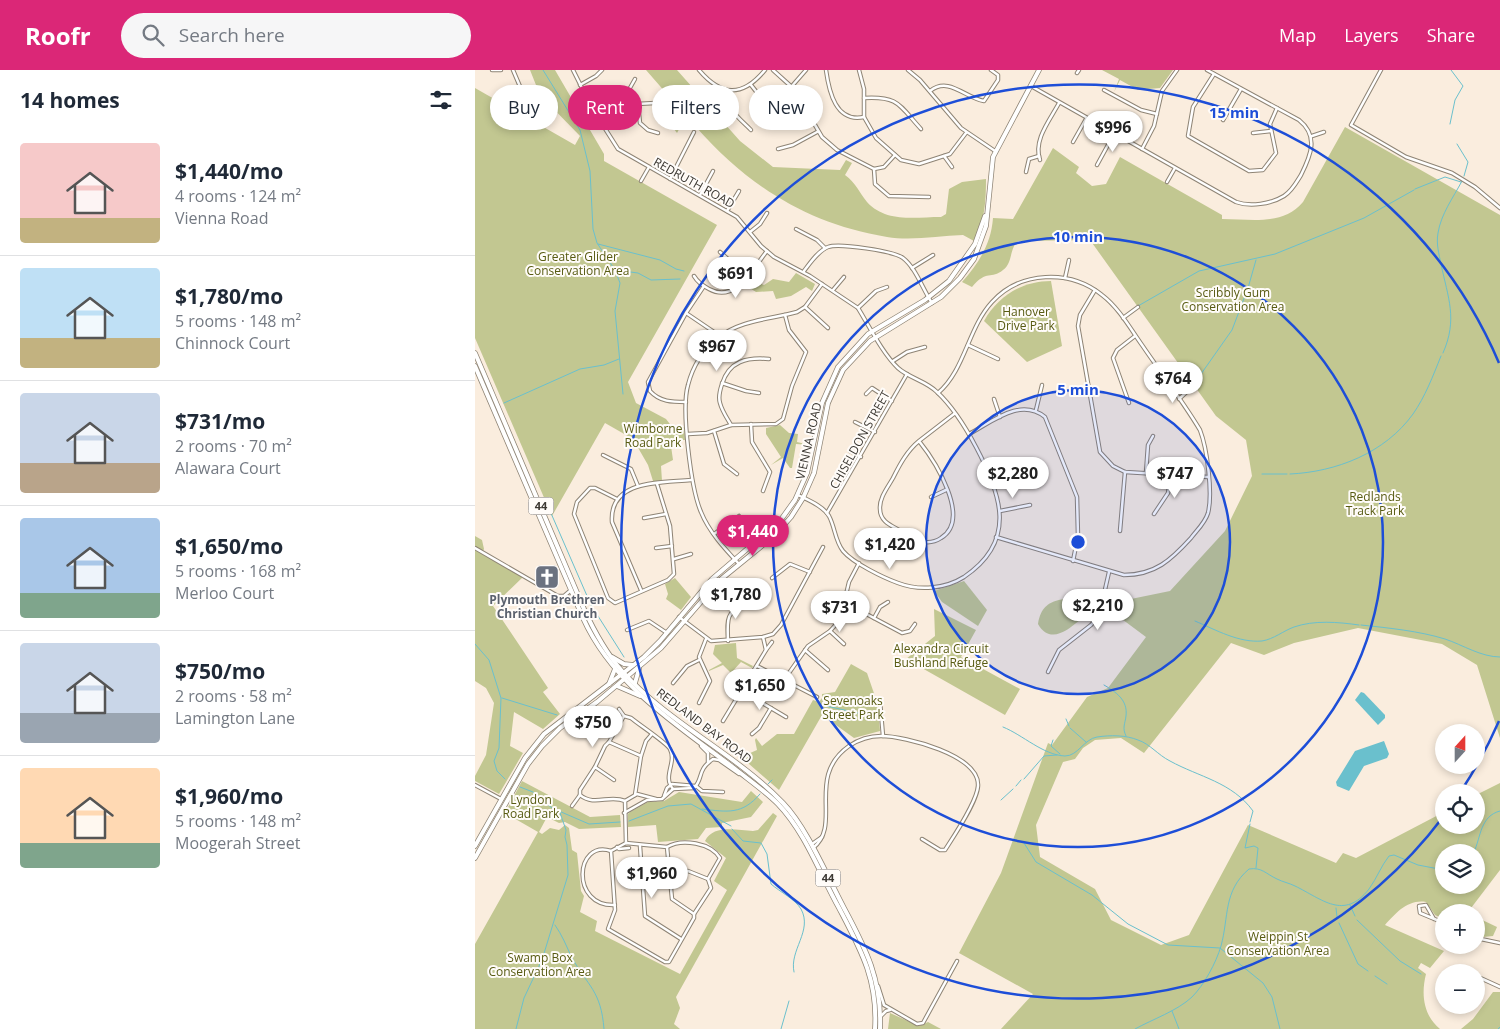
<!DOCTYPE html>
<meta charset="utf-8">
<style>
body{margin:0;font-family:"Open Sans",sans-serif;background:#f6f6f7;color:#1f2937;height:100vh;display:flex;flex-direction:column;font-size:19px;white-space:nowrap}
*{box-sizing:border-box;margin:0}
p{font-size:16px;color:#747a83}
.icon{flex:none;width:28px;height:28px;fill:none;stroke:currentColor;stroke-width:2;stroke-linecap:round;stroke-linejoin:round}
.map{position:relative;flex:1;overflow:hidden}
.drawer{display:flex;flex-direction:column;background:#fff;width:475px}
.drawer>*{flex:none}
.guide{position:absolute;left:15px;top:15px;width:475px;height:45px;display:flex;gap:10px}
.needle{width:32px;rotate:21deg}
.tools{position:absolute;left:960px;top:654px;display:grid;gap:10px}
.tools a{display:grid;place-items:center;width:50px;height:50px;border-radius:50%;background:#fff;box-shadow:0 2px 8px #0003;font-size:25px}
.price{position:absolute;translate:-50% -42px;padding:0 11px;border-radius:18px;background:#fff;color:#222;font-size:16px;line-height:32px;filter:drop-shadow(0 1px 2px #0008)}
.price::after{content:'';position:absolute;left:50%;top:30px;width:15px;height:11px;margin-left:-8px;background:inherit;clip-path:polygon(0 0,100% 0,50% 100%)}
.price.selected{background:#db2777;color:#fff}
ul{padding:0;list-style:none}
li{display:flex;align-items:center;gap:15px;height:125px;padding:0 20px}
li+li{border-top:1px solid #e0e1e3}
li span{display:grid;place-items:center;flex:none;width:140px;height:100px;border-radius:5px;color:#555}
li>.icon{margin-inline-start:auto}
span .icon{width:60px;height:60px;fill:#fffc;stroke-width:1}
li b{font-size:21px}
h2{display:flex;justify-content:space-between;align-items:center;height:60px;padding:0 20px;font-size:21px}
.chip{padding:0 18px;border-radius:22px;background:#fff;box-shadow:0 2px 8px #0003;font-size:18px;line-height:45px}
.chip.selected{background:#db2777;color:#fff}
header{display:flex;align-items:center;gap:30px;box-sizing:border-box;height:70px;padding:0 25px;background:#db2777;color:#fff}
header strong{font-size:24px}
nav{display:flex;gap:28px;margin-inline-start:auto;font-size:18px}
.search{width:350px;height:45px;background:#f6f6f7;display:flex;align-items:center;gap:12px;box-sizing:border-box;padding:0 18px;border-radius:28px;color:#747a83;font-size:19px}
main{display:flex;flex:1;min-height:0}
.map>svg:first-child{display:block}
.green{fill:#c2c791;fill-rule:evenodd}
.water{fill:#6ac0cd}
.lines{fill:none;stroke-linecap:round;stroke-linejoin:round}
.stream{stroke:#6ac0cd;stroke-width:1}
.minor-casing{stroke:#8e8475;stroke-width:4.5}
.major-casing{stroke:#8e8475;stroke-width:5.5}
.minor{stroke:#fff;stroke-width:2.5}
.major{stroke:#fff;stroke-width:4}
.ring{fill:none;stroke:#1d4ed8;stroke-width:2.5}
.labels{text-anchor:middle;stroke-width:4;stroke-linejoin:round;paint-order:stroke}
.shield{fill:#fffcf9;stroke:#76736e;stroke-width:1}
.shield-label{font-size:11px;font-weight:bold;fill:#3c3832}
.street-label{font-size:12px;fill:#3c3832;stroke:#fffcf9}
.park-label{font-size:12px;fill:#585b12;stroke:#fffcf9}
.worship-label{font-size:12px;font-weight:bold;fill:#5b616d;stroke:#fffcf9}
.centre{fill:#1d4ed8;stroke:#fffcf9;stroke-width:2.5}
.ring-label{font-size:15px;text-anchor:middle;font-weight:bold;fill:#1d4ed8;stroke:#fffcf9;stroke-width:4;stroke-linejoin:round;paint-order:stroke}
</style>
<header>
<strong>Roofr</strong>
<div class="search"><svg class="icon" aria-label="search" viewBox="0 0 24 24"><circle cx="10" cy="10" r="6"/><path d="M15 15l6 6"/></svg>Search here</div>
<nav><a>Map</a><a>Layers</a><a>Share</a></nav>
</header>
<main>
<section class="drawer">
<h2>14 homes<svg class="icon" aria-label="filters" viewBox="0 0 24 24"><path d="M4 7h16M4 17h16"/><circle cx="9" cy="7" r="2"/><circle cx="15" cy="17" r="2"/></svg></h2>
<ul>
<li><span style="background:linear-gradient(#f6c9c9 75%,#c2b280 0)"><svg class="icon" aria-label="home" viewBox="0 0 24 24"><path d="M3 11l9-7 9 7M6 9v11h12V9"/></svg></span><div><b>$1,440/mo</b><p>4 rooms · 124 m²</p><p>Vienna Road</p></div></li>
<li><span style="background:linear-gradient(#bfe0f5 70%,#c2b280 0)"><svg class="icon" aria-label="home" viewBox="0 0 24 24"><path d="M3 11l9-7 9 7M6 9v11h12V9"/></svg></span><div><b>$1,780/mo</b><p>5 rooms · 148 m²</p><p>Chinnock Court</p></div></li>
<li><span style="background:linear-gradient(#c9d6e8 70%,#b9a48a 0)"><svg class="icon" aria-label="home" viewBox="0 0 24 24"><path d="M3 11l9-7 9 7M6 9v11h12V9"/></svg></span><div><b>$731/mo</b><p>2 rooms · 70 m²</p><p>Alawara Court</p></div></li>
<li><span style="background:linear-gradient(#a9c7e8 75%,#7fa58c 0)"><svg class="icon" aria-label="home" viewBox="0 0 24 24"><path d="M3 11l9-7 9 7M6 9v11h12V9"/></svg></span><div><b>$1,650/mo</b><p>5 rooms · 168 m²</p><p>Merloo Court</p></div></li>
<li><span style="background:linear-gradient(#c9d6e8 70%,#9aa5b1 0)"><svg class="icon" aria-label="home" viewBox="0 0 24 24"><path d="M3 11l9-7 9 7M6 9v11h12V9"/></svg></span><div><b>$750/mo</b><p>2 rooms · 58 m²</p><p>Lamington Lane</p></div></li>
<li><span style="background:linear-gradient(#ffd9b3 75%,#7fa58c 0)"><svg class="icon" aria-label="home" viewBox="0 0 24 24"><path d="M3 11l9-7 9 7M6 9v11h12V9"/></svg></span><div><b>$1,960/mo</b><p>5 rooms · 148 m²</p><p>Moogerah Street</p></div></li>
</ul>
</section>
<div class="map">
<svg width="1025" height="959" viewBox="0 0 1025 959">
<rect width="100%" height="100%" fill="#faedde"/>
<g class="green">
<path d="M55 0H80L129 84V91L242 155 153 312 161 333 191 349 198 358 209 357 210 370H199L196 376 198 390 186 396 187 411H178L173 395 158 369 130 353 77 446 0 268V18L100 75 105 66 65 25Z"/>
<path d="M171 0H202L265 71 298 97 365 100 371 90 377 93 370 105C381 113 384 122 392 132 411 153 440 147 466 147L471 144 474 119 487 112 511 109C511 131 510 151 499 171L488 165C463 166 436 171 412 167 333 154 273 116 221 57H215L209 50 202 63 189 46 192 40 183 35 185 33 198 31Z"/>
<path d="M627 0H698L685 18 663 20 645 10 639 22 644 9Z"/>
<path d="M870 57 1025 145V668L1002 595 967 574 883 558 819 573 789 585 756 573 669 683 646 668 620 670 608 678 600 689 588 692 561 755 565 787 620 819 636 850 686 875 714 865 773 755 861 793 868 783 881 788 969 742V755H1001V725L1025 713V800L993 842H969V849L960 845 951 832C933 829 921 843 910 855L969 881 955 898 946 893 943 898 951 904C946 924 948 945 965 959H526L558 924 484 883 526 803 573 673 577 675 612 627 633 618 671 567 632 538 633 527 651 530 695 521 750 461 777 406 771 370 741 346 615 170 543 171C534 179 538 193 528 200 516 210 512 199 497 217L487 212C504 193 516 174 518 148L538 149 578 78 604 97 601 103 617 116 631 114 645 87 747 145V149C776 149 808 156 828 132ZM969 782H1001V815H969Z"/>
<path d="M321 203 340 214 337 221 331 217 316 226 301 229 298 221 281 222 270 215 274 209 289 215 298 209 314 212Z"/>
<path d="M576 211 587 276 552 292 509 251C523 226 547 211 576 211Z"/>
<path d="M305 355 314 363 323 364 322 372 335 375 321 374 317 398H315L308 388 296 395 306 387 291 364V358Z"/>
<path d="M0 466 7 470 9 479 7 484 48 507 18 536 73 618 68 622 85 644 68 659 39 642 35 676 48 683 24 724 0 711V706L11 685 19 633 11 618 0 611Z"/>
<path d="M200 508 216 527 206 540 191 529 193 524 190 514Z"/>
<path d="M489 511 512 540 503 556 467 532 459 521Z"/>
<path d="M589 529C599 531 608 538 606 549 593 560 575 575 563 554 565 538 574 531 589 529Z"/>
<path d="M459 539 501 560 486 587 545 619 530 645 431 589 460 566Z"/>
<path d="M261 573 262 588 278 596 277 598 266 592 256 603 248 595 234 601V600L247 593 238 584 240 575Z"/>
<path d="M376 594 392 603 403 635 405 661 379 668 347 645 304 720 266 687 282 680 280 670 281 668 287 676 302 664H319L338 630 344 632 347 628V624L360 622Z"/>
<path d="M47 711 115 747 145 745 146 757 104 759 90 752 84 753 72 747 64 762 67 764 75 758 84 760 90 755 94 758 97 780 102 783 106 821 109 826 105 842 122 851 120 861 205 904 252 820 239 811 251 788 230 771C238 754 262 760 278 761L283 760 298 743 302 746 201 927 205 938 199 954 205 959H0V874L63 762 30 743Z"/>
<path d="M276 721 288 732 276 747 247 753V757L231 758 223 769 183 772 181 755 153 757V744L155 742 173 732 189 731 204 722 267 732Z"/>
<path d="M1001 847 1022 857 1018 866 1008 867 1001 864Z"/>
<path d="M1018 922H1025V959H986L998 949Z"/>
<path d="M415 943 444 956 453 952 466 959H413Z"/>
</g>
<g class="water">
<path d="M886 622 889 623 910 645V648L903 655 880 630Z"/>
<path d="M909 671 914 684 912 688 889 696 874 721 862 716 861 712 880 681Z"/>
</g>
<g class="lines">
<g class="stream">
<path d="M68 0 105 60 115 101 118 159 122 173 140 200 145 213 140 241 148 324"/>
<path d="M975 54 980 30 988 16 976 0"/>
<path d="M982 74 993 92 989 106"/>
<path d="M940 119 970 107 986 112"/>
<path d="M123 174 185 190 201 199 209 201"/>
<path d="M140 200 163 203 176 210 205 209"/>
<path d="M663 236 724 201 800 184 889 148 939 120"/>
<path d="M968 283C983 249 973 228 966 194 964 184 961 174 963 163 966 144 978 128 987 111"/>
<path d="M719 314 757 260 773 218 781 190"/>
<path d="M29 333 105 299 129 295 144 289"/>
<path d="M787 404H812"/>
<path d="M815 404C861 402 910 383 938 344 950 327 958 306 966 286"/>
<path d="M72 434 116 535 149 587"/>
<path d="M720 551C741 560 764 573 787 571 799 569 808 561 819 557 839 550 863 552 884 555"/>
<path d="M886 555C914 558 944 561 970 569 988 575 1006 587 1025 587"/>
<path d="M0 574 14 590 26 628 24 678 19 691 22 701 30 709"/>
<path d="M629 615C641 622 653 630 651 646 650 654 647 658 651 666"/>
<path d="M27 628 82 645"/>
<path d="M351 636 397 646"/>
<path d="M113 646 121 645 130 640"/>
<path d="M591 649 594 656"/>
<path d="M528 657C548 665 568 685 590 686 603 686 609 669 622 667 635 665 651 665 663 670 675 674 683 685 695 691 724 707 757 712 778 741L775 752"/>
<path d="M595 658 611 672"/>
<path d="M578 670 576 676 585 684"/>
<path d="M549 709 569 686 582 685"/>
<path d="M293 714 297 710"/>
<path d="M541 716 546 710"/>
<path d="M45 717 58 722 77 738 114 754 145 752"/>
<path d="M526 730 538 719"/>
<path d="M227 739C253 742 267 745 285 724"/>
<path d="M154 751 193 736 216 734 256 756"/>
<path d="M775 754 770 778 779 776 783 778 781 798"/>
<path d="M257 759 268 771 286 773 292 784 296 814C305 822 320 829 326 839 338 861 314 880 319 902"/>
<path d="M549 773 561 792 617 825 653 854 693 875 745 878 788 913 797 927 805 959"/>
<path d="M999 782C1006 767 1005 746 1025 741"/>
<path d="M875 835 880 846"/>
<path d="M861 838 862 847"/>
<path d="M882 850 925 891 946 904"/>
<path d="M864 853 883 894 893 901"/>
<path d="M80 855C87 865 91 875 96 886 113 917 126 920 129 959"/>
<path d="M67 890 93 805 92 775 90 767 91 760 84 740"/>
<path d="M900 906 912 914"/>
<path d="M697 941 704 959"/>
<path d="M41 959 49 928 66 892"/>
<path d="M306 959 314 931"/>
<path d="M660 959C678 949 702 941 717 927 729 915 741 893 746 876 754 847 748 821 774 799 787 797 791 804 802 809 808 812 814 813 820 816 847 829 869 851 894 819 902 808 906 796 914 786L919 785 943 795 969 800"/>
<path d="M1023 959 1025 957"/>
</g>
<defs>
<g id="minor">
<path d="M17 0H26"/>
<path d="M38 0 55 40"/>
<path d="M98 0 117 38 143 79 262 147 286 176 299 187 335 206 383 238C394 256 408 284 423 298 434 308 451 311 462 322 477 336 491 358 501 377 526 424 543 471 489 507 470 519 444 521 423 513 409 508 378 493 368 481 360 471 360 457 354 446 348 436 333 430 323 425"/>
<path d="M224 0C246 26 267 28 290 0"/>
<path d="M298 0 319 19 347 67 362 80 399 99 409 97 420 85"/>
<path d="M351 0C354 22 361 53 389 47"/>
<path d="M384 0 389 19V47L401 68 426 90 444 94 475 84 491 63"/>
<path d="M433 0 445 10 486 58 520 81"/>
<path d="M906 0 876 55 931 87 977 103 1000 117 1025 138"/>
<path d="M602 3 604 0"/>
<path d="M739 4 718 37 713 66 774 101 788 100 801 83 795 54 802 38"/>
<path d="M105 15 121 6 127 0"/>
<path d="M276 15 302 48"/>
<path d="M317 16 331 0"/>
<path d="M556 16 761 132C775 137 796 134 809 126 817 121 821 113 826 105 836 85 844 66 824 50L732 0"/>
<path d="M251 20C249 37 264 48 276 60"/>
<path d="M629 20 666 40 682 44"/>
<path d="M455 21C474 6 490 28 509 31L523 10V5L516 0"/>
<path d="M389 28C424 26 424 35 446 59"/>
<path d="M150 34 151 25 160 9"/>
<path d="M163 34 165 53 173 60 183 63"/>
<path d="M122 45 144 35 180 33"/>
<path d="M748 50 766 19"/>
<path d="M778 63 796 61"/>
<path d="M837 66 849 62"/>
<path d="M598 72 611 49"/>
<path d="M303 79 318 75 342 62"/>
<path d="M667 79 679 56 687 21 702 0"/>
<path d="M469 86 477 97"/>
<path d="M565 90C558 70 575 50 584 33"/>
<path d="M622 95 639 64"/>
<path d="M399 99 400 114 414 126 454 127"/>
<path d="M551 102 554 89 564 86"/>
<path d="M195 109 219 62"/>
<path d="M166 111 174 97"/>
<path d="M692 112 700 98"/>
<path d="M225 125 238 101"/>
<path d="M252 141 264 121"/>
<path d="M321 159 342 170 350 178"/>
<path d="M275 162 285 154 292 143"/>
<path d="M245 182 272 206"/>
<path d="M437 198 458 185"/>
<path d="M329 201C335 193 343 181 353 177 364 173 419 181 428 188 441 198 448 220 457 233"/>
<path d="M219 206C222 211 228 216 234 219 261 234 278 198 292 181"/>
<path d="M590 208 594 190"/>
<path d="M358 220 369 207"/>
<path d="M620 220 605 245 603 256 625 382 638 396 650 402 733 407"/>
<path d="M330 237 353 258"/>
<path d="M383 238 401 221 412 217"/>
<path d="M211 243 245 266"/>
<path d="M648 248 663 237"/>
<path d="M493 275 523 289"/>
<path d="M418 291 432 282 450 277"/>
<path d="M247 313 271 321 284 323"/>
<path d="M463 323C490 300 493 258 517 232 545 201 595 199 627 225 644 238 655 258 667 275 686 303 707 330 725 360 732 378 738 423 733 443 730 453 722 460 716 468 696 490 680 505 649 505L521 467"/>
<path d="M391 324 397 318 417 331"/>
<path d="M519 329 525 347"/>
<path d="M704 329 718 316"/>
<path d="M211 332C197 332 185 332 175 321L173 312 211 243 229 216"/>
<path d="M654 333 638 288 642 280 660 266"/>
<path d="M561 340 567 315"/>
<path d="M380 352 400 362"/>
<path d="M276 354 277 372 295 402 288 421"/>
<path d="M256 355C252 348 247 341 245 333 243 327 245 320 247 314 254 291 272 287 294 289"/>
<path d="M239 361 249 394 262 404"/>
<path d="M213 364 232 363 256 355 301 354 308 349 317 316 331 282 314 260 310 245"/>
<path d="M494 364C517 352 545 327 570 347L602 427 603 466 598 491"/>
<path d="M444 371C460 391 497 449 466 468 451 478 437 468 424 460 415 455 405 451 405 439 404 428 413 417 418 408 425 394 432 381 444 371L479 344"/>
<path d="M375 381 386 387"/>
<path d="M128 385 156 399 163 416"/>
<path d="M671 403 673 375 678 366"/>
<path d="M515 404 540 392"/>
<path d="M456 427 471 420"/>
<path d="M142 429 120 418H115L102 432 99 444 133 528 140 533 193 510 199 504 195 456 182 414"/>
<path d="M525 441 555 435"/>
<path d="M352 443 432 304"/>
<path d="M679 444 693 423 696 405"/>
<path d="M169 448 191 444"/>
<path d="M645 461 650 402"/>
<path d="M239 464 264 446"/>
<path d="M0 478 88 529 98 526"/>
<path d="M181 478 197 476"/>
<path d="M199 489 216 484"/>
<path d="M264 494C250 479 234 462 226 442 216 419 206 339 213 315 218 295 228 280 243 268 264 250 297 249 322 242L330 237 347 214"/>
<path d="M297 508 315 494 335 502"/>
<path d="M166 520 137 452C134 409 187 413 216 410"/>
<path d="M84 526H89L96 520"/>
<path d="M272 527 279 533V537L270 529Z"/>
<path d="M370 536 382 539 427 563 435 561 440 554"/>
<path d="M204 547 236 571 288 567 298 564 306 555 348 477"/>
<path d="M399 548 405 537 413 532"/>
<path d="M152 560 174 551 192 563"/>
<path d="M355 561 369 574"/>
<path d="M253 571C252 547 251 546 270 529"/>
<path d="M291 580 297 572"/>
<path d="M330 580 353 600"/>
<path d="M282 596 342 627"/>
<path d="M573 602 584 580 616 555 624 546 634 502"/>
<path d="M309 610 333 576 355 561 365 550 374 512 384 493"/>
<path d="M198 613 212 596 224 590"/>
<path d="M267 621 311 647"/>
<path d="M405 631 408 666"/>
<path d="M224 633 235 611 224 587 231 569"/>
<path d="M144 639 149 646"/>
<path d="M248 651 291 580 288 567"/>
<path d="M277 664 284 658 296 638"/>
<path d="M226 676 233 683V692"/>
<path d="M166 686 171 671 177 664"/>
<path d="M120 697 130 676 134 672"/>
<path d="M139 710 120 697 105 720V725C120 737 134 724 150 731"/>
<path d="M0 715 26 729"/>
<path d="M221 716 227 721 248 722"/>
<path d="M160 725 166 686 134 672 149 646 156 648C163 654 192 673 195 679 202 693 187 706 198 719"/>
<path d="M189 726 192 718 197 714 220 716"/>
<path d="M97 736 105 725"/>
<path d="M149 743 172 730 187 729 198 719 219 718C229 708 221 701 238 689L244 690 264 704"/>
<path d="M151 773 192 777 197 829 219 844V848L194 892H190L133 859 140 840 136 781Z"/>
<path d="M151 773 150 731 162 724 181 729"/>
<path d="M337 774 347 767"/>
<path d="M165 776 170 846 206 869"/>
<path d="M142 777 144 779 154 778"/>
<path d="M192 777C207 768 236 773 245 788L233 809 213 801 196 803"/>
<path d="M338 778C368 755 330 707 374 676 383 670 394 666 406 666 430 666 505 685 503 716 502 732 479 766 470 780H465L447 769"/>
<path d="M136 781C100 769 95 837 140 835"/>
<path d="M219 844 236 818 233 809"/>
<path d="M959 849 951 835 944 836 945 843 969 853"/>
<path d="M1001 868 1025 873"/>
<path d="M1001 906 1025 917"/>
<path d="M403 916 409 935 442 954 448 953 482 891"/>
<path d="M406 946 411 941 415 940"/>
</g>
<g id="major">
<path d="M0 283 109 539C119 561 131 583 147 601 193 653 260 683 308 733 332 758 352 806 369 838 391 879 407 910 405 959"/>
<path d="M0 296 108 548C138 615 202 655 259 698 274 710 290 721 303 734 330 762 345 804 364 838 386 880 403 910 400 959"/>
<path d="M137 587 149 594 158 595"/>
<path d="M160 613 164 599"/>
<path d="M134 614 140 599"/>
<path d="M142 616 165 626"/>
<path d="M0 776 50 688 69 664 169 587 185 571 237 509 305 451 320 430 332 403 347 333 363 297 393 264 450 230 474 211 500 174 510 146"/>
<path d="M0 788 53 694 67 676 85 658 122 632 186 578 245 510 299 466 316 447 328 428 339 403 353 333 368 300 395 271 466 227 485 208 499 189 511 156 518 87 564 0"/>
</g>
</defs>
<use href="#minor" class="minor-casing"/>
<use href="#major" class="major-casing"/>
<use href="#minor" class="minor"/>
<use href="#major" class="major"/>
</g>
<circle cx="603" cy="472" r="152" fill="#1d4ed8" fill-opacity=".12"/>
<g class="ring">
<circle cx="603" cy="472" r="152"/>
<circle cx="603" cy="472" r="305"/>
<path d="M1024 651A457 457 0 0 1 986 721M968 747A457 457 0 1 1 1024 293"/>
</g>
<defs>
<symbol id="church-square" viewBox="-11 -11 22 22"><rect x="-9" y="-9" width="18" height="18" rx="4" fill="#6b7280" stroke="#fffcf9"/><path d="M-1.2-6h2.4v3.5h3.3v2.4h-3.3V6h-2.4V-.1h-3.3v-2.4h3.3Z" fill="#fff"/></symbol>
</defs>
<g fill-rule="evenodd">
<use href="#church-square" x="58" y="493" width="28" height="28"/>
</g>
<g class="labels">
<g class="shield">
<rect x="53.5" y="427.5" width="25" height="17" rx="4"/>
<rect x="340.5" y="799.5" width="25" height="17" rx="4"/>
</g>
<g class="shield-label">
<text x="66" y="440">44</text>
<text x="353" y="812">44</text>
</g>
<g class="street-label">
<text transform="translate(219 113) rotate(29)" y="4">REDRUTH ROAD</text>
<text transform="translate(385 370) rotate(-61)" y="4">CHISELDON STREET</text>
<text transform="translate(334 371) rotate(-77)" y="4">VIENNA ROAD</text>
<text transform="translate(229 656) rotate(37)" y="4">REDLAND BAY ROAD</text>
</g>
<g class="park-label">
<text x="103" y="191">Greater Glider<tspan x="103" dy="14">Conservation Area</tspan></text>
<text x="758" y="227">Scribbly Gum<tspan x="758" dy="14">Conservation Area</tspan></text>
<text x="551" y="246">Hanover<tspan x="551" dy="14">Drive Park</tspan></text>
<text x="178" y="363">Wimborne<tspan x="178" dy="14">Road Park</tspan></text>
<text x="900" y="431">Redlands<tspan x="900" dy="14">Track Park</tspan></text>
<text x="466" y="583">Alexandra Circuit<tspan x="466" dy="14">Bushland Refuge</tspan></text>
<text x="378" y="635">Sevenoaks<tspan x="378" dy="14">Street Park</tspan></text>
<text x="56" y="734">Lyndon<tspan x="56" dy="14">Road Park</tspan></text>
<text x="803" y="871">Weippin St<tspan x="803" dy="14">Conservation Area</tspan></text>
<text x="65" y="892">Swamp Box<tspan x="65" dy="14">Conservation Area</tspan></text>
</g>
<g class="worship-label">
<text x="72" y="534">Plymouth Brethren<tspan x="72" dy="14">Christian Church</tspan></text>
</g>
</g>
<circle cx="603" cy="472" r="8" class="centre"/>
<g class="ring-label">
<text x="759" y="48">15 min</text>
<text x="603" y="172">10 min</text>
<text x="603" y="325">5 min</text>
</g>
</svg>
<div class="tools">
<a><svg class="needle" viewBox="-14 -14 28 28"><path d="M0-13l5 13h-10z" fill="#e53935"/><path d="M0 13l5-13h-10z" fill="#747a83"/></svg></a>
<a><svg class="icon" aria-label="locate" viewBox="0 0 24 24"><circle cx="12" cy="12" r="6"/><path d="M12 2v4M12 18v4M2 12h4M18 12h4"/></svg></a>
<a><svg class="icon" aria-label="layers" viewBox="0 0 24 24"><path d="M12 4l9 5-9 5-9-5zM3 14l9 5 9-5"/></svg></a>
<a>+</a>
<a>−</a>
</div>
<b class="price" style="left:638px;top:83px">$996</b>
<b class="price" style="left:261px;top:229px">$691</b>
<b class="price" style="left:242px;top:302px">$967</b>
<b class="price" style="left:698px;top:334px">$764</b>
<b class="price" style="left:538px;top:429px">$2,280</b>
<b class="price" style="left:700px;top:429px">$747</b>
<b class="price selected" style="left:278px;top:487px">$1,440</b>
<b class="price" style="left:415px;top:500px">$1,420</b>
<b class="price" style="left:261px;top:550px">$1,780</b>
<b class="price" style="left:623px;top:561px">$2,210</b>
<b class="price" style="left:365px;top:563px">$731</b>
<b class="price" style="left:285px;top:641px">$1,650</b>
<b class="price" style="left:118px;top:678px">$750</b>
<b class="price" style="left:177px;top:829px">$1,960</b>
<div class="guide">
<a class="chip">Buy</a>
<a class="chip selected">Rent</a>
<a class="chip">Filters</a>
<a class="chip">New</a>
</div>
</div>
</main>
